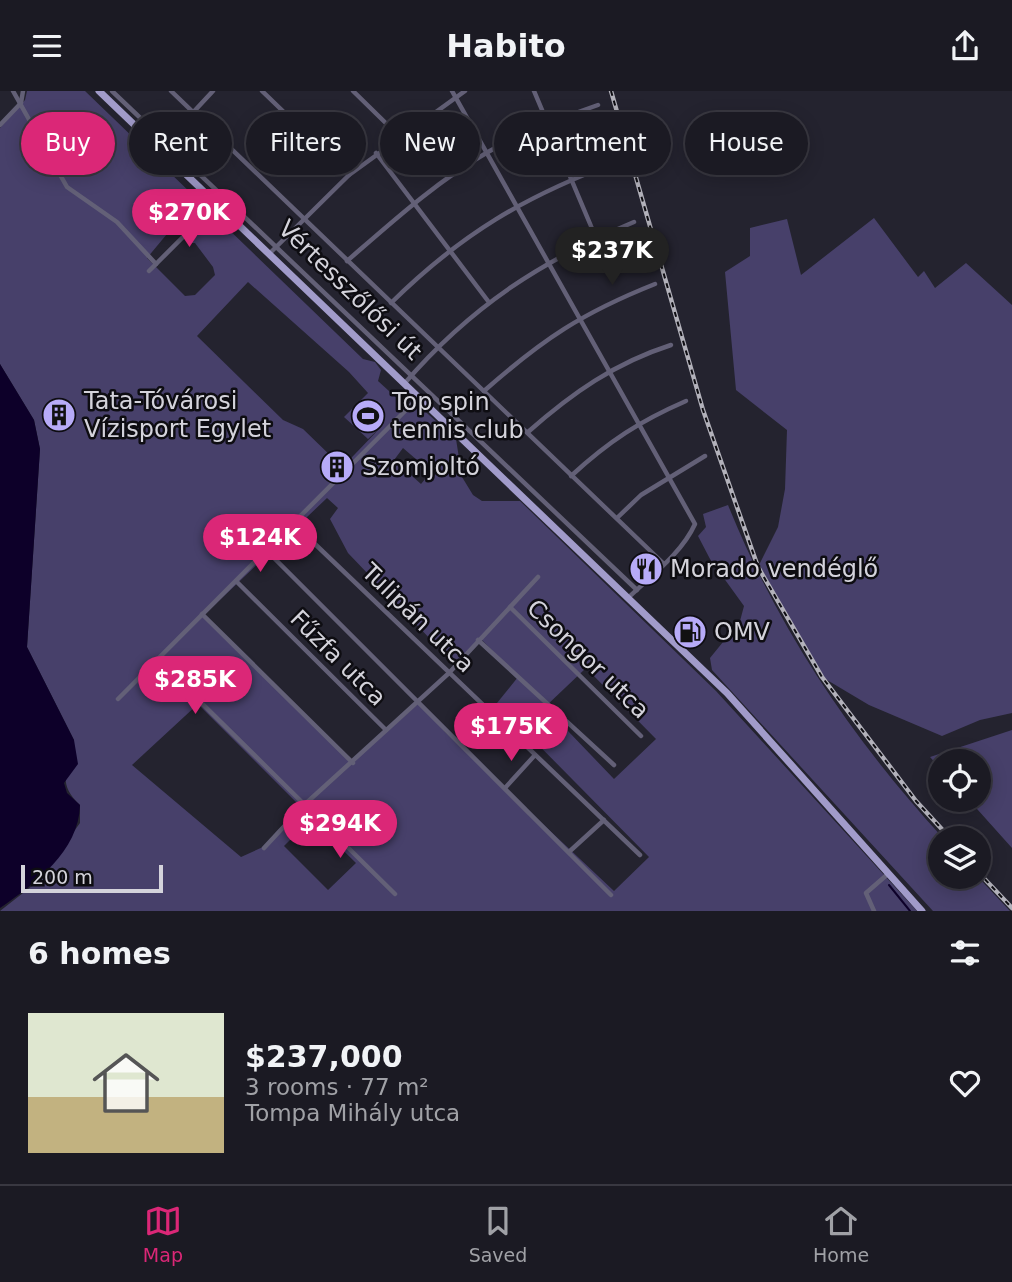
<!DOCTYPE html>
<meta charset="utf-8">
<style>
body{margin:0;font-family:"DejaVu Sans",sans-serif;background:#282730;color:#f1f3f6;height:100vh;display:flex;flex-direction:column;font-size:26px;white-space:nowrap}
*{box-sizing:border-box;margin:0}
p{font-size:23px;color:#a0a1a6}
.icon{flex:none;width:38px;height:38px;fill:none;stroke:currentColor;stroke-width:2;stroke-linecap:round;stroke-linejoin:round}
.map{position:relative;height:820px;overflow:hidden}
.panel{display:flex;flex-direction:column;background:#1b1a23;flex:1}
.panel>*{flex:none}
.hud{position:absolute;left:21px;top:21px;width:971px;height:63px;display:flex;gap:14px}
.controls{position:absolute;left:928px;top:658px;display:grid;gap:14px}
.controls a{display:grid;place-items:center;width:63px;height:63px;border-radius:50%;background:#1b1a23;box-shadow:0 4px 18px #0003,0 0 0 2px #393841;font-size:35px}
.scale{position:absolute;left:21px;bottom:18px;width:142px;box-sizing:border-box;padding-left:7px;border:4px solid #d4d3db;border-top:0;font-size:19px;line-height:24px;white-space:nowrap;color:#d4d3db;-webkit-text-stroke:5px #0e0d12;paint-order:stroke}
.price{position:absolute;translate:-50% -60px;padding:0 16px;border-radius:24px;background:#db2777;color:#fff;font-size:23px;line-height:46px;filter:drop-shadow(0 2px 4px #0008)}
.price::after{content:'';position:absolute;left:50%;top:42px;width:21px;height:16px;margin-left:-10px;background:inherit;clip-path:polygon(0 0,100% 0,50% 100%)}
.price.active{background:#222;color:#fff}
ul{padding:0;list-style:none}
li{display:flex;align-items:center;gap:21px;height:175px;padding:0 28px}
li span{display:grid;place-items:center;flex:none;width:196px;height:140px;border-radius:0px;color:#555}
li>.icon{margin-inline-start:auto}
span .icon{width:84px;height:84px;fill:#fffc;stroke-width:1}
li b{font-size:30px}
h2{display:flex;justify-content:space-between;align-items:center;height:84px;padding:0 28px;font-size:30px}
.pill{padding:0 24px;border-radius:32px;background:#1b1a23;box-shadow:0 4px 18px #0003,0 0 0 2px #393841;font-size:24px;line-height:63px}
.pill.active{background:#db2777;color:#fff}
header{display:flex;justify-content:space-between;align-items:center;height:91px;padding:0 28px;background:#1b1a23;font-size:32px;font-weight:700}
.menu{display:flex;justify-content:space-around;align-items:center;height:98px;border-top:2px solid #393841;background:#1b1a23;font-size:19px;color:#a0a1a6}
.menu a{display:grid;justify-items:center;gap:4px}
.menu .active{color:#db2777}
.map>svg:first-child{display:block}
.green{fill:#47406a;fill-rule:evenodd}
.water{fill:#0d0029}
.lines{fill:none;stroke-linecap:round;stroke-linejoin:round}
.stream{stroke:#0d0029;stroke-width:2}
.minor{stroke:#636077;stroke-width:4.5}
.primary{stroke:#a19bca;stroke-width:7}
.rail-casing{stroke:#b2b1ba;stroke-width:4.5}
.rail{stroke:#0e0d12;stroke-width:2;stroke-dasharray:5;stroke-linecap:butt}
.labels{text-anchor:middle;stroke-width:5;stroke-linejoin:round;paint-order:stroke}
.street-label{font-size:24px;fill:#d4d3db;stroke:#0e0d12}
.poi-label{font-size:24px;fill:#d4d3db;stroke:#0e0d12;text-anchor:start}
</style>
<header><svg class="icon" aria-label="menu" viewBox="0 0 24 24"><path d="M4 6h16M4 12h16M4 18h16"/></svg>Habito<svg class="icon" aria-label="share" viewBox="0 0 24 24"><path d="M12 15V3M7 8l5-5 5 5M5 13v7h14v-7"/></svg></header>
<div class="map">
<svg width="1012" height="820" viewBox="0 0 1012 820">
<rect width="100%" height="100%" fill="#24232f"/>
<g class="green">
<path d="M27 0H85L363 268 375 271 381 279 378 290 411 320 419 315 456 348 462 386 473 404 482 410H520L716 600 917 820H0L37 791 80 732V714C56 691 68 680 74 649L27 556 40 358 34 329 0 273V37L25 9ZM167 143H182L188 152H195L213 176 215 184 195 204 185 205 147 167ZM248 191 349 281 368 302 344 326 368 348 381 336 329 390 320 382 334 368 303 338 283 329 197 245ZM403 357 431 381 421 393 394 369ZM327 407 338 417 330 428 348 462 456 575 482 549 518 586 497 612 649 766 614 800 446 642 419 612 352 672 203 525ZM586 577 656 648 614 688 545 616ZM198 613 300 715 263 756 241 766 132 674ZM311 728 356 772 328 799 284 755Z"/>
<path d="M874 127 918 186 924 180 935 197 966 172 1012 214V622L980 629 942 645 869 614 822 586 758 476 778 436 785 398 787 339 736 299 725 181 750 165V137L787 128 801 184Z"/>
<path d="M728 414C778 538 853 649 943 747H940V786H978L1010 820H933L712 579 710 567 740 530 744 515 710 468 698 445 706 436 703 423Z"/>
<path d="M1012 639V757L969 709H978V670H940V677L930 666Z"/>
</g>
<path class="water" d="M0 273 34 329 40 358 27 556 74 649 78 673 64 692 67 702 80 714C79 760 35 793 0 817Z"/>
<g class="lines">
<path class="stream" d="M889 794 910 820"/>
<g class="minor">
<path d="M13 0 67 96 117 131 156 173"/>
<path d="M112 0 637 499"/>
<path d="M171 0 664 473"/>
<path d="M262 0 349 84"/>
<path d="M353 0 399 45"/>
<path d="M452 0 695 433C682 462 651 485 628 507"/>
<path d="M534 0 596 147"/>
<path d="M0 34 21 12 23 0"/>
<path d="M159 58 213 0"/>
<path d="M376 62 488 210"/>
<path d="M269 163 349 84 465 0"/>
<path d="M347 170C392 131 437 90 488 61 523 41 561 27 598 14"/>
<path d="M149 180 216 113"/>
<path d="M391 212C461 143 525 105 617 71"/>
<path d="M404 293C470 216 541 170 634 131"/>
<path d="M484 300C543 248 582 222 655 193"/>
<path d="M528 341C572 302 615 272 671 254"/>
<path d="M571 385C609 350 640 330 686 310"/>
<path d="M617 427 641 404 705 365"/>
<path d="M293 432 640 764"/>
<path d="M265 458 611 804"/>
<path d="M236 490 386 639"/>
<path d="M510 516 641 645"/>
<path d="M202 523 353 672"/>
<path d="M478 549 614 674"/>
<path d="M158 569 395 803"/>
<path d="M118 608 418 307"/>
<path d="M505 697 535 664"/>
<path d="M264 757 303 715 449 582 538 486"/>
<path d="M570 760 604 729"/>
<path d="M874 820 866 802 889 782"/>
</g>
<path class="primary" d="M99 0 727 602 922 820"/>
<defs>
<g id="rail">
<path d="M611 0 703 319 758 476 822 586 916 710 950 747"/>
<path d="M978 781 1012 817"/>
</g>
</defs>
<use href="#rail" class="rail-casing"/>
<use href="#rail" class="rail"/>
</g>
<defs>
<symbol id="building-disc" viewBox="-11 -11 22 22"><circle r="9.5" fill="#b7abf8" stroke="#0e0d12"/><path d="M-4-6H4V6H1V3H-1V6H-4ZM-2.5-4.3h1.7v1.8h-1.7ZM.8-4.3h1.7v1.8H.8ZM-2.5-1h1.7V.8h-1.7ZM.8-1h1.7V.8H.8Z" fill="#111"/></symbol>
<symbol id="stadium-disc" viewBox="-11 -11 22 22"><circle r="9.5" fill="#b7abf8" stroke="#0e0d12"/><path d="M0-5a6.5 5 0 1 0 0 10a6.5 5 0 1 0 0-10ZM-3.5-1.8h7v3.6h-7Z" fill="#111"/></symbol>
<symbol id="restaurant-disc" viewBox="-11 -11 22 22"><circle r="9.5" fill="#b7abf8" stroke="#0e0d12"/><path d="M-5-6h1v4h1v-4h1v4h1v-4h1v5L-1.5 .5V6h-2V.5L-5-1ZM5-6V6H3V1.5H1.5Q1.5-4 5-6Z" fill="#111"/></symbol>
<symbol id="fuel-disc" viewBox="-11 -11 22 22"><circle r="9.5" fill="#b7abf8" stroke="#0e0d12"/><path d="M-5.5-6h7V0h2V4h1.3V-2.5L3-4.5l.8-.8L6-3V5H2.5V1h-1V6h-7ZM-4.2-4.7v3.2H.2V-4.7Z" fill="#111"/></symbol>
</defs>
<g fill-rule="evenodd">
<use href="#building-disc" x="40" y="305" width="38" height="38"/>
<use href="#stadium-disc" x="349" y="306" width="38" height="38"/>
<use href="#building-disc" x="318" y="357" width="38" height="38"/>
<use href="#restaurant-disc" x="627" y="459" width="38" height="38"/>
<use href="#fuel-disc" x="671" y="522" width="38" height="38"/>
</g>
<g class="labels">
<g class="street-label">
<text transform="translate(350 199) rotate(44)" y="8">Vértesszőlősi út</text>
<text transform="translate(418 527) rotate(44)" y="8">Tulipán utca</text>
<text transform="translate(338 567) rotate(45)" y="8">Fűzfa utca</text>
<text transform="translate(588 568) rotate(44)" y="8">Csongor utca</text>
</g>
<g class="poi-label">
<text x="84" y="318">Tata-Tóvárosi<tspan x="84" dy="28">Vízisport Egylet</tspan></text>
<text x="392" y="319">Top spin<tspan x="392" dy="28">tennis club</tspan></text>
<text x="362" y="384">Szomjoltó</text>
<text x="670" y="486">Morado vendéglő</text>
<text x="714" y="549">OMV</text>
</g>
</g>
</svg>
<div class="controls">
<a><svg class="icon" aria-label="locate" viewBox="0 0 24 24"><circle cx="12" cy="12" r="6"/><path d="M12 2v4M12 18v4M2 12h4M18 12h4"/></svg></a>
<a><svg class="icon" aria-label="layers" viewBox="0 0 24 24"><path d="M12 4l9 5-9 5-9-5zM3 14l9 5 9-5"/></svg></a>
</div>
<div class="scale">200 m</div>
<b class="price" style="left:189px;top:158px">$270K</b>
<b class="price active" style="left:612px;top:196px">$237K</b>
<b class="price" style="left:260px;top:483px">$124K</b>
<b class="price" style="left:195px;top:625px">$285K</b>
<b class="price" style="left:511px;top:672px">$175K</b>
<b class="price" style="left:340px;top:769px">$294K</b>
<div class="hud">
<a class="pill active">Buy</a>
<a class="pill">Rent</a>
<a class="pill">Filters</a>
<a class="pill">New</a>
<a class="pill">Apartment</a>
<a class="pill">House</a>
</div>
</div>
<section class="panel">
<h2>6 homes<svg class="icon" aria-label="filters" viewBox="0 0 24 24"><path d="M4 7h16M4 17h16"/><circle cx="9" cy="7" r="2"/><circle cx="15" cy="17" r="2"/></svg></h2>
<ul>
<li><span style="background:linear-gradient(#dfe7d0 60%,#c2b280 0)"><svg class="icon" aria-label="home" viewBox="0 0 24 24"><path d="M3 11l9-7 9 7M6 9v11h12V9"/></svg></span><div><b>$237,000</b><p>3 rooms · 77 m²</p><p>Tompa Mihály utca</p></div><svg class="icon" aria-label="heart" viewBox="0 0 24 24"><path d="M12 20l-8-8c-3-5 5-10 8-4 3-6 11-1 8 4z"/></svg></li>
</ul>
</section>
<nav class="menu">
<a class="active"><svg class="icon" aria-label="map" viewBox="0 0 24 24"><path d="M3 6l6-2 6 2 6-2v14l-6 2-6-2-6 2zM9 4v14M15 6v14"/></svg>Map</a>
<a><svg class="icon" aria-label="saved" viewBox="0 0 24 24"><path d="M7 4h10v16l-5-4-5 4z"/></svg>Saved</a>
<a><svg class="icon" aria-label="home" viewBox="0 0 24 24"><path d="M3 11l9-7 9 7M6 9v11h12V9"/></svg>Home</a>
</nav>
